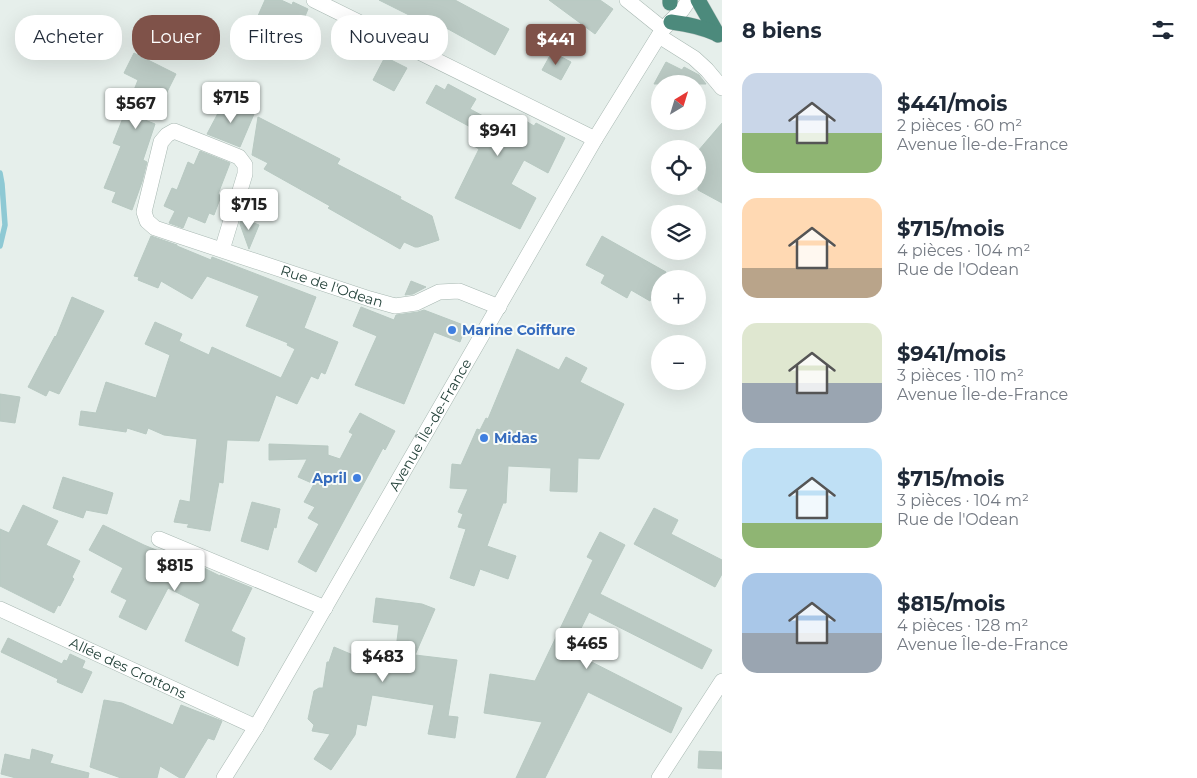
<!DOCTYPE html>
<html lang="fr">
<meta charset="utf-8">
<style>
body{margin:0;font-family:Montserrat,sans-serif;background:#f2f2f3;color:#1f2937;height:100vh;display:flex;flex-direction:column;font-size:19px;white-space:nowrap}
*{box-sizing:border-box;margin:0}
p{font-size:16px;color:#747a83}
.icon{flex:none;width:28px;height:28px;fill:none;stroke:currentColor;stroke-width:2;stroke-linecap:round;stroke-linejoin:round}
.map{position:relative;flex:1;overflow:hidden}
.side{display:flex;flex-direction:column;background:#fff;width:475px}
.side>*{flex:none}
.guide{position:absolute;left:15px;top:15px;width:475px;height:45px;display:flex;gap:10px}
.needle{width:32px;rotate:38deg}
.buttons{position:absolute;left:651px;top:75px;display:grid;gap:10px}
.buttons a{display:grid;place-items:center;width:55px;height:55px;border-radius:50%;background:#fff;box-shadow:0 5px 20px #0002;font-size:25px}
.price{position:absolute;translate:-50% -42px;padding:0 11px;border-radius:5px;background:#fff;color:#222;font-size:16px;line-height:32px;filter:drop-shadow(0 1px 2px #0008)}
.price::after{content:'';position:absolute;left:50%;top:30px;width:15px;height:11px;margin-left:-8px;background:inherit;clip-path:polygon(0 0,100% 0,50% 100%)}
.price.active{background:#7f5249;color:#fff}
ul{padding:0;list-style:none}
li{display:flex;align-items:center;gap:15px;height:125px;padding:0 20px}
li span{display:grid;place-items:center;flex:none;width:140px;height:100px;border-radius:15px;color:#555}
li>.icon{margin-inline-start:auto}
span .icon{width:60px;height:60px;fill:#fffc;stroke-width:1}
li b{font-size:21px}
h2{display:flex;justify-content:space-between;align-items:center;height:60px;padding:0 20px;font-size:21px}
.chip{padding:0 18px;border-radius:20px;background:#fff;box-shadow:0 5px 20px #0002;font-size:18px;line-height:45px}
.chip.active{background:#7f5249;color:#fff}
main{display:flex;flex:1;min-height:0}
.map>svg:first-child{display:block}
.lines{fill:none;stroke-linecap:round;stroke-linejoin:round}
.stream{stroke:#8ec9d4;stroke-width:5.5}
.building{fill:#bbcac4;stroke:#b8c9c2}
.minor-casing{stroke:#a8b8b2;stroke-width:16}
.tertiary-casing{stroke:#a8b8b2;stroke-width:16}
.trunk-casing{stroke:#c2cac8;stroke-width:16}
.minor{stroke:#fff;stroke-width:15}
.tertiary{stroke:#fff;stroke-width:15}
.trunk{stroke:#4c8a7c;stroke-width:15}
.shop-dot{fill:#3f7fe0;stroke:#f7fbf9;stroke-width:2}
.labels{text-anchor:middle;stroke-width:4;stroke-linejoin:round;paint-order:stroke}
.street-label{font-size:14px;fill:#24423a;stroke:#f7fbf9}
.shop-label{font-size:14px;font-weight:bold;fill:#366cbe;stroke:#f7fbf9;text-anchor:start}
</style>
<main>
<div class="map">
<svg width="722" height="778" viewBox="0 0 722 778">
<rect width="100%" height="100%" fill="#e6efeb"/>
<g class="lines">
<path class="stream" d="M0 173 2 184 5 225 0 246"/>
</g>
<g class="building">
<path d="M265 0H281L292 5 293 2 308 9 297 36 257 18Z"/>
<path d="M379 0H455L509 29 495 55 439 24 434 35 408 22 411 16Z"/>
<path d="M549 0H600L613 9 595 34Z"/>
<path d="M552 52 571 62 561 80 542 70Z"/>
<path d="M134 53 176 74 166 94 156 89 145 120 155 124 143 160 147 162 142 182 132 210 112 202 116 192 104 188 121 146 113 143 138 80 124 73Z"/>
<path d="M385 57 407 68 394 91 373 80Z"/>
<path d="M666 62 682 70 684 67 699 75 706 84H654Z"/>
<path d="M448 84 476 99 470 109 513 132 521 118 534 126 536 123 565 138 548 173 524 160 511 184 536 198 520 229 455 198 479 149 469 143 476 130 426 103 436 85 445 90Z"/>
<path d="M225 100 254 114 240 147 207 134Z"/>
<path d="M258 117 340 159 337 164 401 197 400 199 432 216 439 240 418 247H415L404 242 400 249 328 208 330 206 264 169 268 163 252 155Z"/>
<path d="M722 123V203L698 190V151Z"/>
<path d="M200 151 230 163 218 194 221 196 214 215 209 213 205 223 188 216 183 228 169 223 175 211 164 206 172 188 177 190 188 162 194 165Z"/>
<path d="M241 218 259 225 249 249 240 224Z"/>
<path d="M151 236 177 245V246L211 260 212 257 316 297 304 328 338 342 325 374 321 372 318 379 311 376 297 404 276 395 259 441 227 440 223 483 219 482 210 531 187 527 189 524 174 522 180 500 190 502 197 439 164 435 148 428 146 434 127 428 126 432 79 425 81 411 96 413 106 382 156 398 170 355 145 344 155 322 182 334 179 341 209 355 212 347 281 378 295 349 287 345 288 343 246 326 259 296 207 276 192 299 161 281 158 288 138 280 139 277 134 276Z"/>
<path d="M602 236 666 272 663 279H660V283L650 301 631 290 627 298 601 283 605 275 586 265Z"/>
<path d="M411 281 426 287 413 294 405 295Z"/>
<path d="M72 297 104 311 59 394 49 390 46 396 28 387 55 336 56 337Z"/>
<path d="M361 307 394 320 396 315 418 312 424 310 466 326 460 342 434 332 404 404 355 385 377 336 353 326Z"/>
<path d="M517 349 559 370 566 357 587 368 580 382 624 404 599 459 578 458 577 492 550 491 551 468 508 466 506 503H503L487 546 516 556 508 579 480 569 474 586 450 578 466 529 458 527 463 514 458 512 468 489 450 488 452 464 461 465 477 429 480 430 486 418 488 419Z"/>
<path d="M0 394 20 397 15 423 0 421Z"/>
<path d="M360 413 395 431 385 450 383 448 316 572 298 562 319 524 308 518 315 507 304 502 314 484 298 477 307 459 269 460V444L328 446V455L340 459 353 434 349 432Z"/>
<path d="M63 477 113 493 107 514 86 510 83 518 53 508Z"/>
<path d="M252 502 280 509 276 528 274 527 268 550 241 541Z"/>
<path d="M23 505 58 521 46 545 80 561 72 577 74 579 60 606 58 605 54 613 0 586V529L9 533Z"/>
<path d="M654 508 678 520 671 534 722 560V574L715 587 634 544Z"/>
<path d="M103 525 144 545 173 557 174 555 202 567 220 576V575L252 588 231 631 245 638 238 666 185 641 200 604 168 588 146 630 119 617 127 600 111 592 123 568 89 550Z"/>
<path d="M600 532 625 545 600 594 712 650 702 669 589 612 570 651 682 708 671 733 588 692 545 778H516L542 722 484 713 490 674 535 681 593 560 587 557Z"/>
<path d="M376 598 422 604 435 609 415 655 457 660 448 716 458 717 455 738 428 734 434 705 372 695 366 726 357 724 355 735 331 770 314 759 330 734 312 731 314 725 308 719 314 691 319 688H323L327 662H329L334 647 393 672 399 625 373 622Z"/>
<path d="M8 638 62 664 64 660 67 661 70 654 85 661 82 668 92 672 82 693 57 682 58 679 1 652Z"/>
<path d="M104 700 122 703 173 725 181 705 222 721 214 740 208 738 184 778H180L160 766 157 778H121L90 767Z"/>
<path d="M32 749 53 755 50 763 89 773 88 778H16L1 774 5 754 30 760Z"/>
<path d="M699 751 722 752V769L698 768Z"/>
</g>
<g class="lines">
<defs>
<g id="minor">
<path d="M314 0 595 139"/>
<path d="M627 0 663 29"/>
<path d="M659 36 694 58 707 70 722 88"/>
<path id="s1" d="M222 250 245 174V165L239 157 174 131 167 135 161 142 144 212 147 221 155 228 370 299 395 306 416 303 439 292 459 291 499 307"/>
<path d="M159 539 325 608"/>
<path id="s2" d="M0 609 256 727"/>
<path d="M659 778 722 681"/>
</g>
<g id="tertiary">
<path id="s3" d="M224 778 256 727 595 139 663 29 682 10 689 0"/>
</g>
<g id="trunk">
<path d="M670 0V3"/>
<path d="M698 0 718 35"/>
<path d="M671 22C687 24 702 27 717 34"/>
</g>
</defs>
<use href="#minor" class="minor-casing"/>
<use href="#tertiary" class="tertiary-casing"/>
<use href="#trunk" class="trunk-casing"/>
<use href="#minor" class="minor"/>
<use href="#tertiary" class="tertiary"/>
<use href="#trunk" class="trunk"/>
</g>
<g class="shop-dot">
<circle cx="452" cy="330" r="5"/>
<circle cx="484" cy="438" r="5"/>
<circle cx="357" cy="478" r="5"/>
</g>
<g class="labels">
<g class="street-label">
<text dy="5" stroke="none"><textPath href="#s1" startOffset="464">Rue de l'Odean</textPath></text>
<text dy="5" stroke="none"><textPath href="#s3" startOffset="409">Avenue Île-de-France</textPath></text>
<text dy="5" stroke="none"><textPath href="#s2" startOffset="141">Allée des Crottons</textPath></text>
</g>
<g class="shop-label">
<text x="462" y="335">Marine Coiffure</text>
<text x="494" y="443">Midas</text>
<text x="347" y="483" text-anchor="end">April</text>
</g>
</g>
</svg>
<div class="buttons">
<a><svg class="needle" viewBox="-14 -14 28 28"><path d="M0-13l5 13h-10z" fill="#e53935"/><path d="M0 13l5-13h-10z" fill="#747a83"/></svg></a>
<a><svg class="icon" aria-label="locate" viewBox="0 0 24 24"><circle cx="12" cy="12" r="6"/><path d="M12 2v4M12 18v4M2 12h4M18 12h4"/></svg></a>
<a><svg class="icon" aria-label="layers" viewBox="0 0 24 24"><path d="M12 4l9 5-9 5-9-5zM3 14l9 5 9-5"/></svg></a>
<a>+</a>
<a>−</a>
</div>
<b class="price active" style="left:556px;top:66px">$441</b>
<b class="price" style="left:231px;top:124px">$715</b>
<b class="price" style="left:136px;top:130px">$567</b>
<b class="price" style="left:498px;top:157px">$941</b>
<b class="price" style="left:249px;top:231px">$715</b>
<b class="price" style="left:175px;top:592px">$815</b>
<b class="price" style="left:587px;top:670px">$465</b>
<b class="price" style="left:383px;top:683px">$483</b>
<div class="guide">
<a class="chip">Acheter</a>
<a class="chip active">Louer</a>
<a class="chip">Filtres</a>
<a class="chip">Nouveau</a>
</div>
</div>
<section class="side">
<h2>8 biens<svg class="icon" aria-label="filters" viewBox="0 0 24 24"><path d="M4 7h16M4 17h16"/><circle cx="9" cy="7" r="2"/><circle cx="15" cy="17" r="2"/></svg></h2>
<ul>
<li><span style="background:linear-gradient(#c9d6e8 60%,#8fb573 0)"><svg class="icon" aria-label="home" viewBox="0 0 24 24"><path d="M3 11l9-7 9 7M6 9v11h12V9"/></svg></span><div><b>$441/mois</b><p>2 pièces · 60 m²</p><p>Avenue Île-de-France</p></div></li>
<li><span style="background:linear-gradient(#ffd9b3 70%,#b9a48a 0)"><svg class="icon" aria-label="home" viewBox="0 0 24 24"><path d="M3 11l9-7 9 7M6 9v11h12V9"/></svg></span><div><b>$715/mois</b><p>4 pièces · 104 m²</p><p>Rue de l'Odean</p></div></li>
<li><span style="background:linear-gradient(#dfe7d0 60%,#9aa5b1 0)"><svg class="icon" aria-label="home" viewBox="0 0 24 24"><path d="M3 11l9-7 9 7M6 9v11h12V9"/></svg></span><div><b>$941/mois</b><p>3 pièces · 110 m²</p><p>Avenue Île-de-France</p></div></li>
<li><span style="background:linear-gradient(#bfe0f5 75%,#8fb573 0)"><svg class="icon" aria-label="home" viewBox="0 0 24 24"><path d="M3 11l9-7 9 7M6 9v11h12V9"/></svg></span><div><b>$715/mois</b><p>3 pièces · 104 m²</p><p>Rue de l'Odean</p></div></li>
<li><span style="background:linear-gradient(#a9c7e8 60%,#9aa5b1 0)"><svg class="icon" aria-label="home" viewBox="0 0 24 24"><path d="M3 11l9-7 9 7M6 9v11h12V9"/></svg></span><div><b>$815/mois</b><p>4 pièces · 128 m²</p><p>Avenue Île-de-France</p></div></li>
</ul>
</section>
</main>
